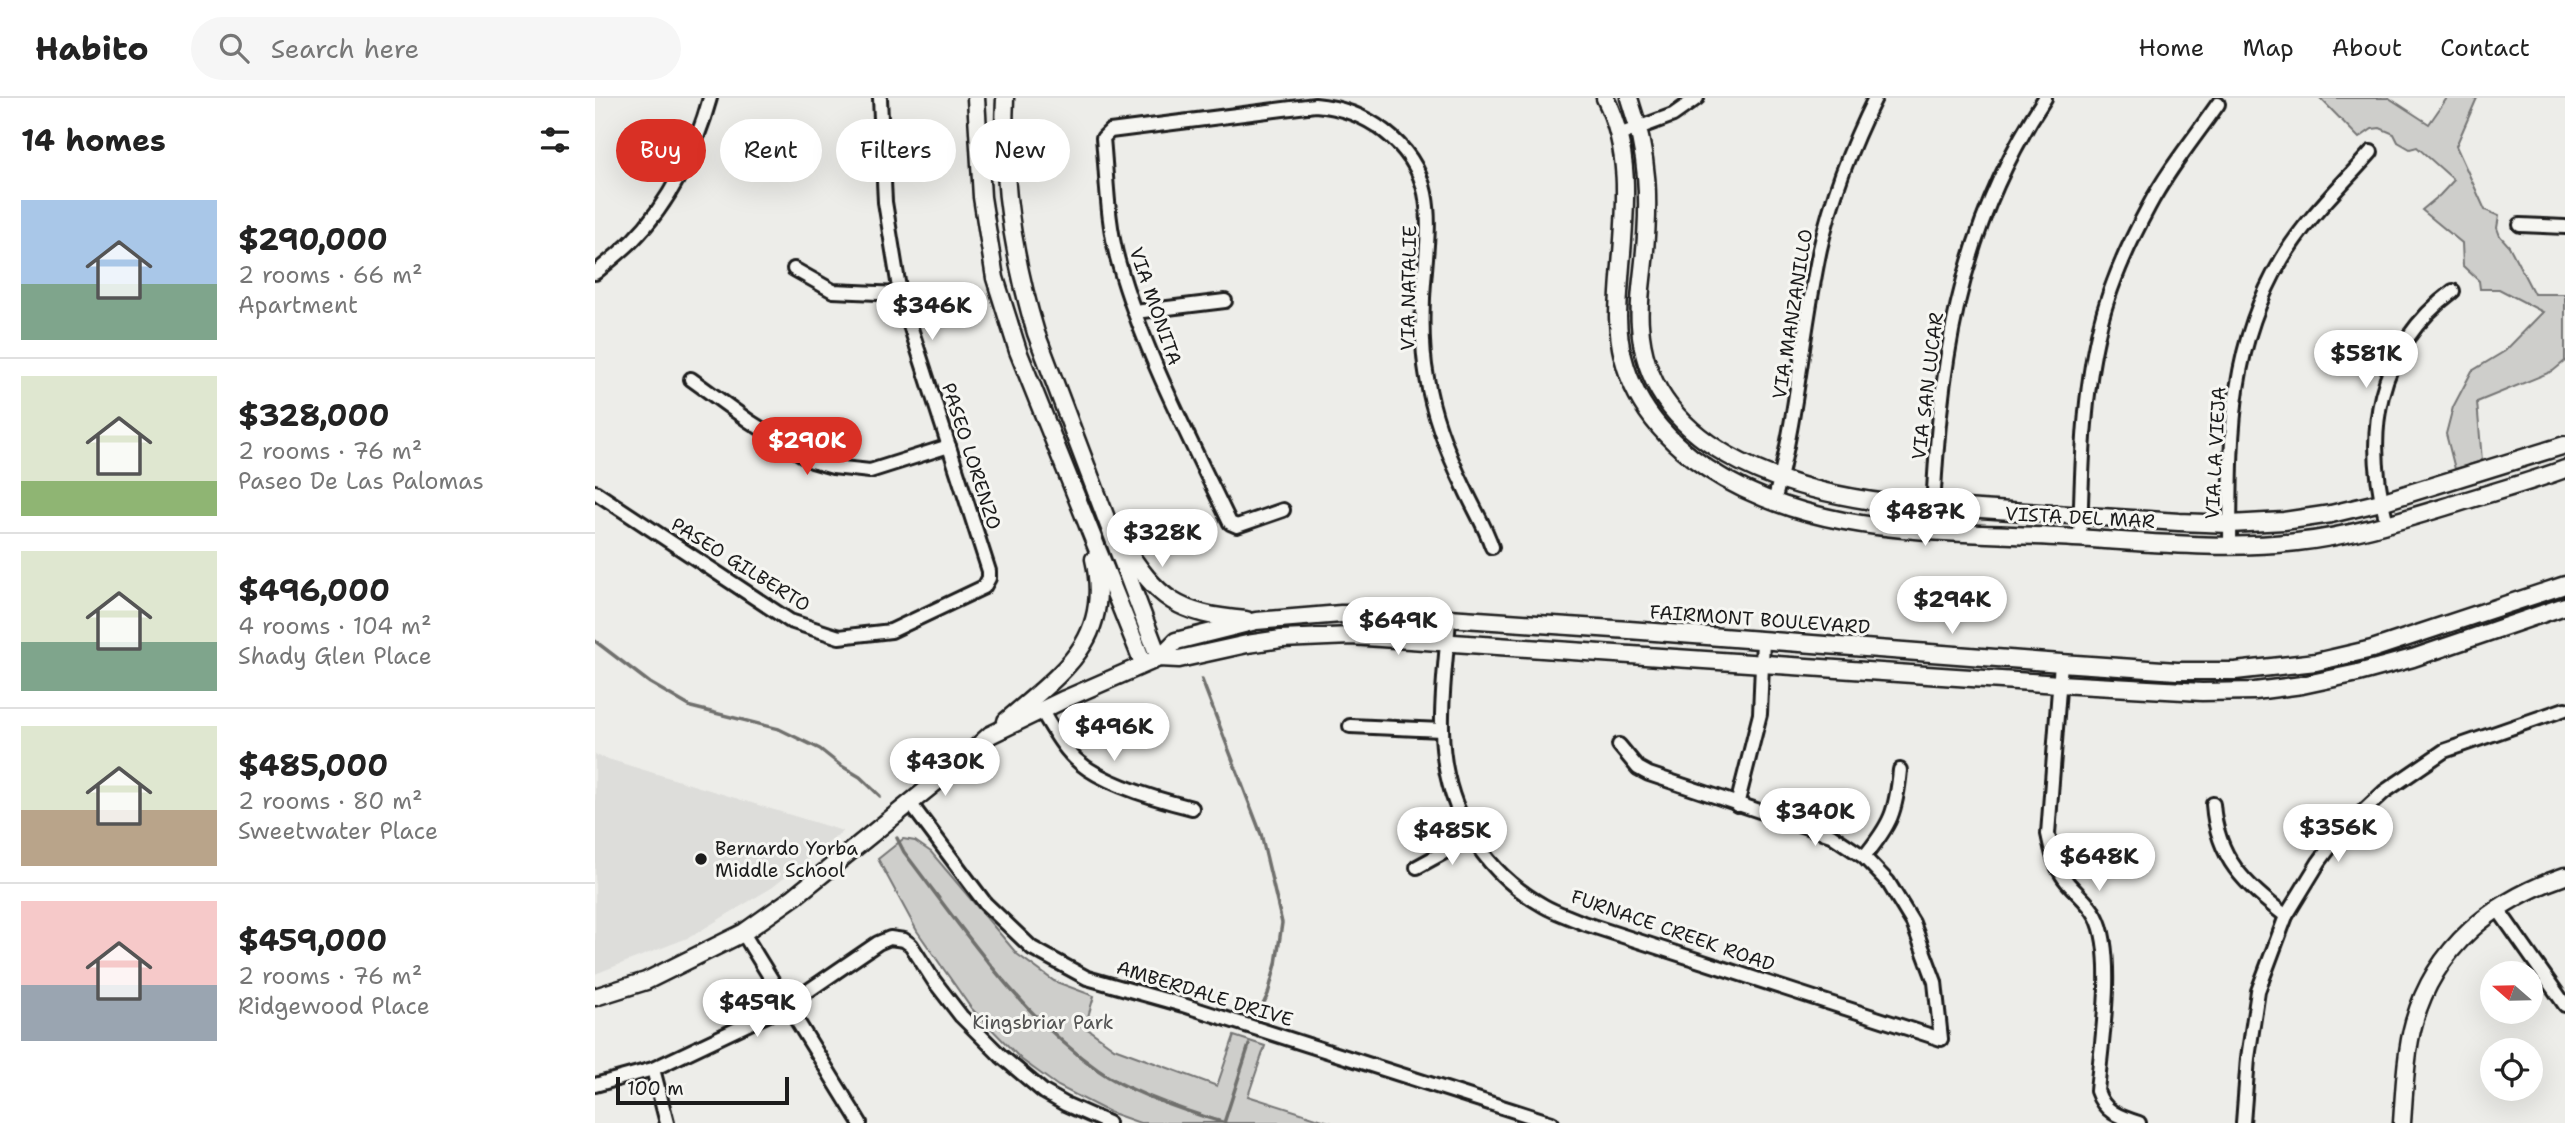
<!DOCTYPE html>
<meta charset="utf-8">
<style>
body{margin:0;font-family:"Shantell Sans",sans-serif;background:#f6f6f6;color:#222;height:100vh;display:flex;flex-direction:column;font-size:26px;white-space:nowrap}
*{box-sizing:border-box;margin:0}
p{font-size:23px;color:#767676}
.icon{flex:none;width:38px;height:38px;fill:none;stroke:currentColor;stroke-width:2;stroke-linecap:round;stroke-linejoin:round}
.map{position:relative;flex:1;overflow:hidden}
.side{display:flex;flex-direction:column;background:#fff;width:595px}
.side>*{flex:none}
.banner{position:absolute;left:21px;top:21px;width:665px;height:63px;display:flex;gap:14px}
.needle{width:46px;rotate:290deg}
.fabs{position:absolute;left:1885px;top:863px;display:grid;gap:14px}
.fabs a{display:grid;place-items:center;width:63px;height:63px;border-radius:50%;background:#fff;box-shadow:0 7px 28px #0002;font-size:35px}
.scale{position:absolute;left:21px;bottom:18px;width:173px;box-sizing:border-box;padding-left:7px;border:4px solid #1c1c1c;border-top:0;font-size:19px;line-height:24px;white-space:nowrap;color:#1c1c1c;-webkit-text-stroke:5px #f6f6f2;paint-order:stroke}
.price{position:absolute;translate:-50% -60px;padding:0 16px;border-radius:24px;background:#fff;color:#222;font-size:23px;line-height:46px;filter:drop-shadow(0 2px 4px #0008)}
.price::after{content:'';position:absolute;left:50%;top:42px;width:21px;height:16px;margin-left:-10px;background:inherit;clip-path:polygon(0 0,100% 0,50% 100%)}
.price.active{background:#d93025;color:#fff}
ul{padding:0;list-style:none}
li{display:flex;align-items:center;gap:21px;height:175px;padding:0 21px}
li+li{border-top:2px solid #e0e0e0}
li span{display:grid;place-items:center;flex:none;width:196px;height:140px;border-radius:0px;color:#555}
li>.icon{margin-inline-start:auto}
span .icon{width:84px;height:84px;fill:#fffc;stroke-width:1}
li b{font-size:30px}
h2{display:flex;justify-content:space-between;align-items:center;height:84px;padding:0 21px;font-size:30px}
.tag{padding:0 24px;border-radius:32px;background:#fff;box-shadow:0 7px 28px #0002;font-size:24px;line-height:63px}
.tag.active{background:#d93025;color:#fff}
header{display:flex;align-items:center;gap:42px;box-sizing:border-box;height:98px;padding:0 35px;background:#fff;border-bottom:2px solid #e0e0e0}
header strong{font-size:33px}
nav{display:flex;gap:38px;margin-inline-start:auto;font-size:24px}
.search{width:490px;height:63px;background:#f6f6f6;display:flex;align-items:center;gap:18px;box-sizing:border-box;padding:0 24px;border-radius:38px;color:#767676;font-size:26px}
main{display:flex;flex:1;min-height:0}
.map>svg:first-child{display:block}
.built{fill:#ddddda}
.green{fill:#cececb;stroke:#757574;stroke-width:2}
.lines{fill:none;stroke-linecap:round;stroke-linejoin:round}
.stream{stroke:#6f6f6d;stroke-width:3.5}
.street-casing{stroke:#1c1c1c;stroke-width:18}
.secondary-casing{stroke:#1c1c1c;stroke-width:21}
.street{stroke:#f6f6f2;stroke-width:12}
.secondary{stroke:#f6f6f2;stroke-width:16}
.poi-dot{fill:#1c1c1c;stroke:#f6f6f2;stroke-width:2.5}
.labels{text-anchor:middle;stroke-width:6;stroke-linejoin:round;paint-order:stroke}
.street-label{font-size:19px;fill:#1c1c1c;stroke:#f6f6f2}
.poi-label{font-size:19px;fill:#1c1c1c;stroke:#f6f6f2;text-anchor:start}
.park-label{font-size:19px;fill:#515151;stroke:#f6f6f2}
</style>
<header>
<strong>Habito</strong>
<div class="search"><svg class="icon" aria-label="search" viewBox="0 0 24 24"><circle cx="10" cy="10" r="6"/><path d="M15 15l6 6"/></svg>Search here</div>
<nav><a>Home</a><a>Map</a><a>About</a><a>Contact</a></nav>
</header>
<main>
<section class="side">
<h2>14 homes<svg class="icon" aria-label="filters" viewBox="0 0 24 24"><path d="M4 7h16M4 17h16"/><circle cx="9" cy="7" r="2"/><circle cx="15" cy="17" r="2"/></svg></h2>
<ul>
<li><span style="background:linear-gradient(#a9c7e8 60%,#7fa58c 0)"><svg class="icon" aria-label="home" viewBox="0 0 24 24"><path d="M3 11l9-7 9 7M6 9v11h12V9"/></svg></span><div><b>$290,000</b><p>2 rooms · 66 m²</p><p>Apartment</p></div></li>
<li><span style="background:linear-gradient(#dfe7d0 75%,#8fb573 0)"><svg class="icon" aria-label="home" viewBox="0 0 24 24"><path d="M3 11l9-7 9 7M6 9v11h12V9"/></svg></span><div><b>$328,000</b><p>2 rooms · 76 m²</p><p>Paseo De Las Palomas</p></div></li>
<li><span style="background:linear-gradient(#dfe7d0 65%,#7fa58c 0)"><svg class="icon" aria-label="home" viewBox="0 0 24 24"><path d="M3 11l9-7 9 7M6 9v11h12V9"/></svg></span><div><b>$496,000</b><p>4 rooms · 104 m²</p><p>Shady Glen Place</p></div></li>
<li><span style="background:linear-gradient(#dfe7d0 60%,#b9a48a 0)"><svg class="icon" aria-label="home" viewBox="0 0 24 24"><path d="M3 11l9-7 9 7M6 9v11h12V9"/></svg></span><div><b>$485,000</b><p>2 rooms · 80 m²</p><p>Sweetwater Place</p></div></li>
<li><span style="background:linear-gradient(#f6c9c9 60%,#9aa5b1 0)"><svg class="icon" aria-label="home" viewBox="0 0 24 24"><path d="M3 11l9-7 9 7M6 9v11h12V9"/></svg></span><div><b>$459,000</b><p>2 rooms · 76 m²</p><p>Ridgewood Place</p></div></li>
</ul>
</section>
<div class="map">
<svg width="1970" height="1025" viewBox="0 0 1970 1025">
<rect width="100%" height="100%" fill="#edede9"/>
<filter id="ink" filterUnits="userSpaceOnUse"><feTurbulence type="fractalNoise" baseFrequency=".0143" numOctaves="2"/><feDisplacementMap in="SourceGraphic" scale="14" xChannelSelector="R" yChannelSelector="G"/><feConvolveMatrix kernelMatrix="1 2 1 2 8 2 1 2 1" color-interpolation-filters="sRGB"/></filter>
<g filter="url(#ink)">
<path class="built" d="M0 657 248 733 178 789 95 839 0 876Z"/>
<g class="green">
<path d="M1725 0H1794L1834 26 1852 0H1882L1861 48 1890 112 1904 118 1902 130 1905 138 1914 148 1939 196H1970V263L1958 273 1882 304 1887 363 1860 371 1851 336 1858 309 1877 273 1910 253 1948 214 1904 191H1885L1884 183 1868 168 1867 145 1827 112 1845 97 1859 82 1822 49 1815 51 1803 44 1799 36 1785 30 1777 31 1764 40Z"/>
<path d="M308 741 320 743 336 754 422 856 459 883 499 898 490 929 519 950 622 988 639 938 670 948 653 998 737 1025H545L514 1014 463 988 427 962 376 910 322 833 283 761Z"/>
</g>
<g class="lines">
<g class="stream">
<path d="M0 543 55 585 96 609 184 631 225 651 245 667 265 679 285 698"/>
<path d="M607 582 666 736 687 825 681 866 673 896 666 911"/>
<path d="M302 740 309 754C368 831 423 915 503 972 534 994 593 1014 630 1025"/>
<path d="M629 1025 654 947"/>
</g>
<defs>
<g id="street">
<path d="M1024 37 1078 17 1102 0"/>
<path d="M1925 127 1970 129"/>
<path d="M199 171 238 193 305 196"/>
<path d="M0 175C12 165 26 154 37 143 75 105 101 51 115 0"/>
<path d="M540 214 630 203"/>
<path d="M96 281 154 323 217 363 238 369 275 373 354 348"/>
<path d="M0 394 195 523 244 539 296 533 389 489 394 480V473L305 196 290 104 285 0"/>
<path d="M1179 404C1202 321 1207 235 1225 151 1237 98 1256 48 1280 0"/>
<path d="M688 412 642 428 635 425C594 339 549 255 523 163 512 124 512 81 508 40L515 33 720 7C745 9 768 17 789 33 849 79 831 135 828 200 827 226 827 254 832 280 838 319 853 356 870 391 879 411 890 428 897 449"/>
<path d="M1792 425C1768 335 1781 251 1858 193"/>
<path d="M1337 432C1344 273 1360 136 1450 0"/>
<path d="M1485 440C1487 371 1488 299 1504 232 1514 188 1533 147 1554 108 1573 72 1600 39 1623 6"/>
<path d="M1635 447C1636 344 1632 254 1687 161 1710 122 1746 88 1776 54"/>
<path d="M854 519C852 556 846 594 847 631 848 705 883 771 949 808 961 815 975 819 988 825L1346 941 1340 884 1318 825 1293 784 1269 759 1236 737 1054 676 1043 670 1024 647"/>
<path d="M1466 565 1453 736C1456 750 1459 765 1467 777 1476 792 1493 802 1501 818 1521 855 1506 949 1502 993 1509 1014 1524 1019 1544 1025"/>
<path d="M446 612C458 631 468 651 485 665 510 686 565 702 597 710"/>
<path d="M755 628 847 632"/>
<path d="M315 705 390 805 437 850 492 880 588 907 957 1025"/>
<path d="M1618 706C1622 761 1650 786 1691 818"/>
<path d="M1142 707 1165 616 1168 542"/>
<path d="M1269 759C1296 726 1301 714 1305 672"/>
<path d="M822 769 875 740"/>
<path d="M1902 810 1970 907"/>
<path d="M148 835 265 1025"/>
<path d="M58 971 72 1025"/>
<path d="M0 987 58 971 191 908 283 845 295 840 309 842 316 847 339 883 366 918 406 958 449 994 470 1006 513 1025"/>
<path d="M1648 1025 1653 960 1663 893 1691 818 1724 764 1746 734 1789 694 1849 653 1970 611"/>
</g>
<g id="secondary">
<path d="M381 0 387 99 400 180 423 253 548 565"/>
<path d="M410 0C406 79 418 159 441 235L564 560"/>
<path d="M1010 0C1045 70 1024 145 1023 219 1025 341 1142 403 1249 423 1318 436 1391 435 1462 439 1541 443 1623 453 1702 444 1757 438 1810 421 1863 405 1898 394 1935 384 1970 371"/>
<path d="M1034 0C1054 59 1055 102 1049 163 1047 184 1043 206 1045 227 1052 350 1190 392 1292 405L1584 424 1635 426 1689 423 1736 416 1786 404 1970 347"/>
<path d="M527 444C563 502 583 516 651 522"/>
<path d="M564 560 581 543 661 523 746 516H794L1034 532 1466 565 1582 573H1640L1721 564 1777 551 1970 487"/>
<path d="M411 623C466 575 518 543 499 461"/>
<path d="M0 899 51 883 148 835 199 799 362 667 395 637 470 601 564 560 584 561 652 546 686 541 756 538 1464 586 1607 594 1660 593 1707 587 1763 575 1818 560 1970 508"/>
<path d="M1807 1025C1809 996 1811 951 1819 924 1840 849 1899 802 1970 778"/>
</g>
</defs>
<use href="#street" class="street-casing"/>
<use href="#secondary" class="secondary-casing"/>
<use href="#street" class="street"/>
<use href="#secondary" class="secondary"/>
</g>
</g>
<circle class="poi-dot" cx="106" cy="761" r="7"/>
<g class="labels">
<g class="street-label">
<text transform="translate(813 190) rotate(-89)" y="7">VIA NATALIE</text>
<text transform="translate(561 208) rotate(71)" y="7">VIA MONITA</text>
<text transform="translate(1197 216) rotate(-81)" y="7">VIA MANZANILLO</text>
<text transform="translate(1332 288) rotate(-83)" y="7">VIA SAN LUCAR</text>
<text transform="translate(1620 355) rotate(-87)" y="7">VIA LA VIEJA</text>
<text transform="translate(377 358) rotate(72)" y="7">PASEO LORENZO</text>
<text transform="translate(1485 419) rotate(3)" y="7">VISTA DEL MAR</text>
<text transform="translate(146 466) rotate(32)" y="7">PASEO GILBERTO</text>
<text transform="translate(1165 521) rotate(4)" y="7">FAIRMONT BOULEVARD</text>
<text transform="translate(1078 832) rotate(19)" y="7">FURNACE CREEK ROAD</text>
<text transform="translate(610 895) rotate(17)" y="7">AMBERDALE DRIVE</text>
</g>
<g class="poi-label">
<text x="120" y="757">Bernardo Yorba<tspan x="120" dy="22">Middle School</tspan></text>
</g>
<g class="park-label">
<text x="448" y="931">Kingsbriar Park</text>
</g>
</g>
</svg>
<div class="fabs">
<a><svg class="needle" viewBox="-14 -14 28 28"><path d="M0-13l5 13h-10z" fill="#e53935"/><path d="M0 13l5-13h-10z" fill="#767676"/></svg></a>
<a><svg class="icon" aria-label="locate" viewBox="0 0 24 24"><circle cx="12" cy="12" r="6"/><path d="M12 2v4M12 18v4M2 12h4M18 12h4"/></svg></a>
</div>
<div class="scale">100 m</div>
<b class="price" style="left:337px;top:244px">$346K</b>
<b class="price" style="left:1771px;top:292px">$581K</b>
<b class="price active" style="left:212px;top:379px">$290K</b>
<b class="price" style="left:1330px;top:450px">$487K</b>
<b class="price" style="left:567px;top:471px">$328K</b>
<b class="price" style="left:1357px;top:538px">$294K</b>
<b class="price" style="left:803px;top:559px">$649K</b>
<b class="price" style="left:519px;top:665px">$496K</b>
<b class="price" style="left:350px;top:700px">$430K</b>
<b class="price" style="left:1220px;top:750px">$340K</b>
<b class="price" style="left:1743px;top:766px">$356K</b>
<b class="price" style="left:857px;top:769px">$485K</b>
<b class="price" style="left:1504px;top:795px">$648K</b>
<b class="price" style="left:162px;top:941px">$459K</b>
<div class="banner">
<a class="tag active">Buy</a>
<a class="tag">Rent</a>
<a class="tag">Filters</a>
<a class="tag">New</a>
</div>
</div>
</main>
